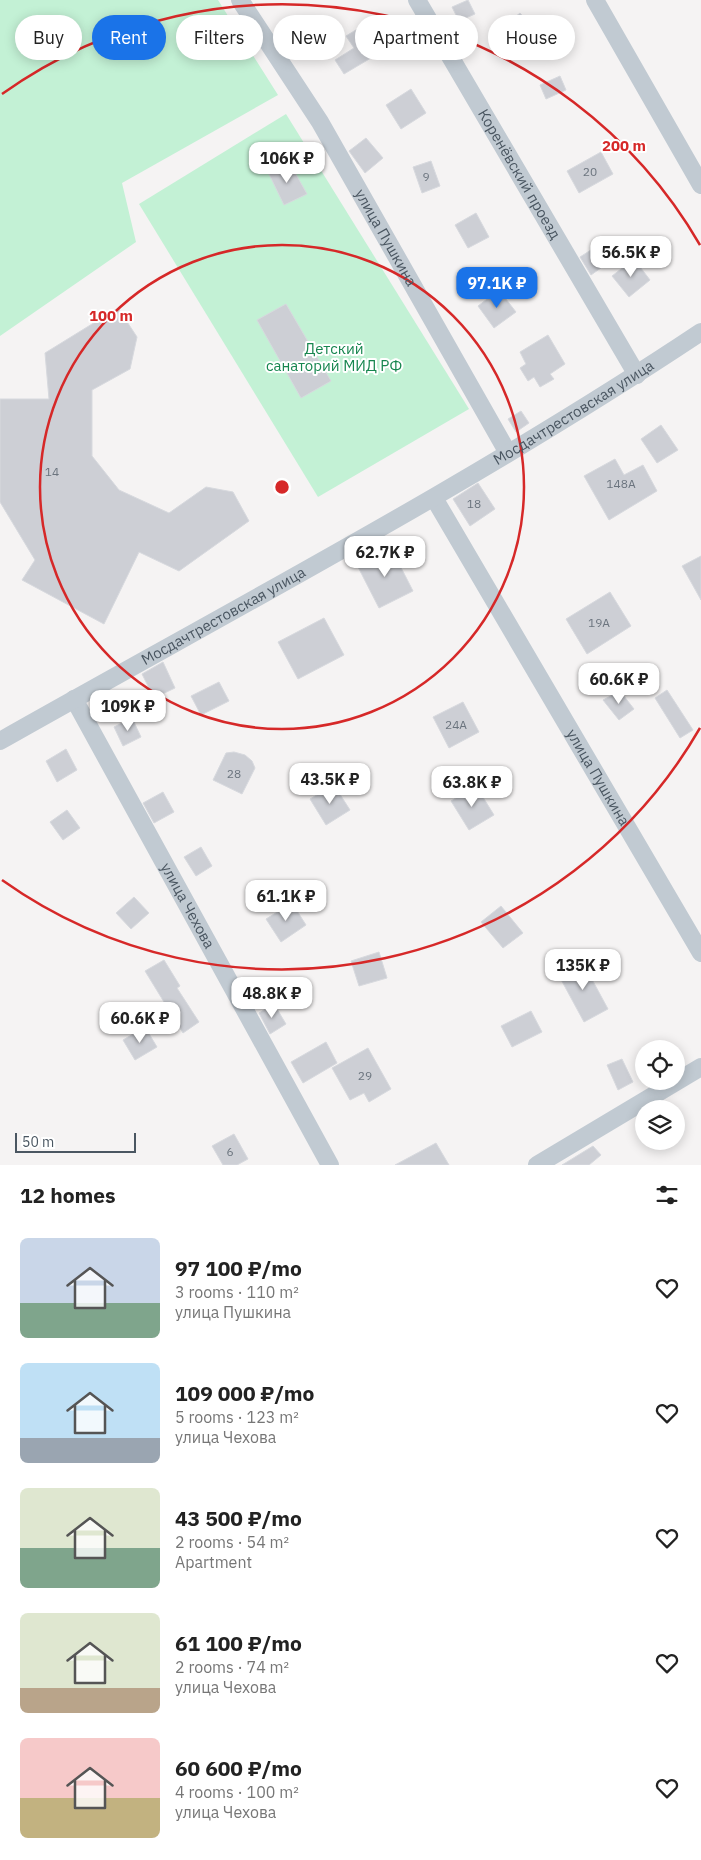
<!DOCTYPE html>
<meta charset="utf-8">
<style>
body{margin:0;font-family:"IBM Plex Sans",sans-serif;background:#f6f6f6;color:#222;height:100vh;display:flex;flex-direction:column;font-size:19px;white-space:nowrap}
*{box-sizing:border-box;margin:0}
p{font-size:16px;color:#767676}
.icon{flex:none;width:28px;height:28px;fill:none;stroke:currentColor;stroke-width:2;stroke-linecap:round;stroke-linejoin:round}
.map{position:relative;height:1165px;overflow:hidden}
.panel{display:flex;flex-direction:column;background:#fff;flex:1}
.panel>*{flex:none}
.hud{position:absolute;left:15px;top:15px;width:671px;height:45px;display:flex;gap:10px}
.fabs{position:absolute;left:635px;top:1040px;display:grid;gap:10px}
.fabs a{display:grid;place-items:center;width:50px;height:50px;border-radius:50%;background:#fff;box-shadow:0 2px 12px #0003;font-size:25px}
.scale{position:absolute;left:15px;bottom:12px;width:121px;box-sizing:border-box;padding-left:5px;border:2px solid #4a5661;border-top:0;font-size:14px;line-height:18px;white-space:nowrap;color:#4a5661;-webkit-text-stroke:4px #fff;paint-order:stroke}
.price{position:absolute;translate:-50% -42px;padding:0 11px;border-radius:10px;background:#fff;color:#222;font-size:16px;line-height:32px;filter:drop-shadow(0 1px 2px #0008)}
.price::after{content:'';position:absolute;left:50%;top:30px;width:15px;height:11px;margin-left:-8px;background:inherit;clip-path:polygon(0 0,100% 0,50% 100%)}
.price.current{background:#1a73e8;color:#fff}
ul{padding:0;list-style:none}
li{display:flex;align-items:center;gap:15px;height:125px;padding:0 20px}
li span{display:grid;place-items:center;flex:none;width:140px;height:100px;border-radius:8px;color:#555}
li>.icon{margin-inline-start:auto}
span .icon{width:60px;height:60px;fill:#fffc;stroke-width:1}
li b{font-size:21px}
h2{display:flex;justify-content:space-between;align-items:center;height:60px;padding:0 20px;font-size:21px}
.chip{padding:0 18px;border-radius:22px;background:#fff;box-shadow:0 2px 12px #0003;font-size:18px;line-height:45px}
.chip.current{background:#1a73e8;color:#fff}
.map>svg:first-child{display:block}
.green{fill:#c3f1d5}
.building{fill:#cdcfd5;stroke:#d7d9de}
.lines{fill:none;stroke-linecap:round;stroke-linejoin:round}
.minor{stroke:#c1cad2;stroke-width:18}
.ring{fill:none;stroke:#d62828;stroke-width:2.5}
.labels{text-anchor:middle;stroke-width:4;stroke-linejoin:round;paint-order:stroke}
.number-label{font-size:12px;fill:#6b747e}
.street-label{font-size:15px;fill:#4a5661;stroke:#fff}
.park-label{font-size:15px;fill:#17864f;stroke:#fff}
.centre{fill:#d62828;stroke:#fff;stroke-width:2.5}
.ring-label{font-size:15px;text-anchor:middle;font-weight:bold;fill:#d62828;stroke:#fff;stroke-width:4;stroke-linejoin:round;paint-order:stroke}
</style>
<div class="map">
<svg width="701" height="1165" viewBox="0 0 701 1165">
<rect width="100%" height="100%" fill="#f5f3f3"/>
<g class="green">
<path d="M0 0H218L278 95 122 183 136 242 0 336Z"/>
<path d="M286 114 469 409 318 497 139 204Z"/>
</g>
<g class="building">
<path d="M468 0 475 14 459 21 452 7Z"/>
<path d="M520 13 540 37 517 56 497 32Z"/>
<path d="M364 25 381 52 344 74 335 60 354 48 346 36Z"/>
<path d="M560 76 566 90 546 99 540 85Z"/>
<path d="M411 89 426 113 401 129 386 105Z"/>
<path d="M366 138 383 158 365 173 349 151Z"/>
<path d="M601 152 613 174 579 193 567 171Z"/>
<path d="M431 161 440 186 422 193 413 167Z"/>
<path d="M289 162 307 194 284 205 269 174Z"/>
<path d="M476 213 489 237 468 248 455 225Z"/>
<path d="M594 248 605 265 591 275 580 257Z"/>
<path d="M634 259 650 280 629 297 612 276Z"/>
<path d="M499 290 516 312 494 328 478 306Z"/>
<path d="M286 304 331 381 301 398 257 320Z"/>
<path d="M118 308 137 337 130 369 92 390V456L119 490 169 513 206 487 233 492 249 521 179 571 139 552 104 624 22 580 35 560 0 502V399H49L45 353Z"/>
<path d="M548 335 565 364 550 374 554 379 540 387 534 377 528 381 520 368 526 364 520 352Z"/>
<path d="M521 411 529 423 516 432 508 419Z"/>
<path d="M661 425 678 450 657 463 641 439Z"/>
<path d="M615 459 624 475 643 465 657 491 609 520 584 476Z"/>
<path d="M478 483 495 509 470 526 453 499Z"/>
<path d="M391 548 413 591 379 608 357 565Z"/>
<path d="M701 556V600L682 566Z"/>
<path d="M610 592 631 626 587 654 566 619Z"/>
<path d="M324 618 344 655 298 679 278 642Z"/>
<path d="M163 662 175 688 154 698 142 674Z"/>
<path d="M219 682 229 701 201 715 191 696Z"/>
<path d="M667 690 693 730 680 738 655 698Z"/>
<path d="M620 691 634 709 619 720 603 700Z"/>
<path d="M463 702 479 732 449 748 433 717Z"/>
<path d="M132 718 141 737 123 746 114 727Z"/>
<path d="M66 749 77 770 57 782 46 761Z"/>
<path d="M234 752 245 755 252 761 255 768 242 794 213 780 226 753Z"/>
<path d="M334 785 350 810 326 825 310 799Z"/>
<path d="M476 786 494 815 469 830 451 801Z"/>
<path d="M163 792 174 812 154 823 143 803Z"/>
<path d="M67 810 80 828 63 840 50 822Z"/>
<path d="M201 847 212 866 196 876 184 857Z"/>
<path d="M134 897 149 913 131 929 116 913Z"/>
<path d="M292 903 306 925 281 942 266 919Z"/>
<path d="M501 906 523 933 503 948 481 922Z"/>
<path d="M379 952 387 978 359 986 351 961Z"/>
<path d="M164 960 180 986 177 988 199 1022 183 1033 145 971Z"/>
<path d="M582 961 608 1009 584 1022 558 974Z"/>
<path d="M274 1004 286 1024 270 1034 259 1013Z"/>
<path d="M531 1011 542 1032 512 1047 501 1026Z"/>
<path d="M145 1027 157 1047 135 1060 123 1040Z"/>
<path d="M326 1042 337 1063 303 1083 291 1062Z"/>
<path d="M368 1048 391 1089 369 1102 364 1093 350 1100 332 1068Z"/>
<path d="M622 1059 633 1082 618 1090 607 1065Z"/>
<path d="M234 1134 248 1159 237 1165H223L212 1146Z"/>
<path d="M436 1143 449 1165H395Z"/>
<path d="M593 1146 601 1155 589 1165H562Z"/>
</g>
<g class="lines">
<g class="minor">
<path id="s1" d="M240 0 320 122 508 453"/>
<path id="s2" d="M417 0 637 375"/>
<path d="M595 0 701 185"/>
<path id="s3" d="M434 498 701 953"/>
<path id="s4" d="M74 699 330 1165"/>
<path id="s5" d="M0 741C235 608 476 482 701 332"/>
<path d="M537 1165 701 1067"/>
</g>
</g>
<g class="ring">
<circle cx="282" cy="487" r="242"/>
<path d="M700 728A483 483 0 0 1 2 880M2 94A483 483 0 0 1 700 245"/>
</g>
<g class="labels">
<g class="number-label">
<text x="590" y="176">20</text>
<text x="426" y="181">9</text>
<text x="52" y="476">14</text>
<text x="621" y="488">148А</text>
<text x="474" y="508">18</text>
<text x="599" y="627">19А</text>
<text x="456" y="729">24А</text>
<text x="234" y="778">28</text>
<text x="365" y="1080">29</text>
<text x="230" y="1156">6</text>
</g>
<g class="street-label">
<text dy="5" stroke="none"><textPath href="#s2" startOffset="202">Коренёвский проезд</textPath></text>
<text dy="5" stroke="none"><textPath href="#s1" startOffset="279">улица Пушкина</textPath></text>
<text dy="5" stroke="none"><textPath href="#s5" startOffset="661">Мосдачтрестовская улица</textPath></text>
<text dy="5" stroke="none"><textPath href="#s5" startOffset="256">Мосдачтрестовская улица</textPath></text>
<text dy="5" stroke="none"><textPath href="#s3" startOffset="324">улица Пушкина</textPath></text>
<text dy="5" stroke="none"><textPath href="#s4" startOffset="236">улица Чехова</textPath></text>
</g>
<g class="park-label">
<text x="334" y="354">Детский<tspan x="334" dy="17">санаторий МИД РФ</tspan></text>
</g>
</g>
<circle cx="282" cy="487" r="8" class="centre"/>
<g class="ring-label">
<text x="624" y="151">200 m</text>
<text x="111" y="321">100 m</text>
</g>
</svg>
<div class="fabs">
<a><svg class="icon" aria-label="locate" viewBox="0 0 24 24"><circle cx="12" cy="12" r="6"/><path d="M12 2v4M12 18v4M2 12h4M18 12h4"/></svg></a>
<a><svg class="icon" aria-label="layers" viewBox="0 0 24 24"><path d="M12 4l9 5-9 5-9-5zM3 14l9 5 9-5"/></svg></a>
</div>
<div class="scale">50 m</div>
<b class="price" style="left:287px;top:184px">106K ₽</b>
<b class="price" style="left:631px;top:278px">56.5K ₽</b>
<b class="price current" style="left:497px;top:309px">97.1K ₽</b>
<b class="price" style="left:385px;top:578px">62.7K ₽</b>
<b class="price" style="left:619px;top:705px">60.6K ₽</b>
<b class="price" style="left:128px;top:732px">109K ₽</b>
<b class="price" style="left:330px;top:805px">43.5K ₽</b>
<b class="price" style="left:472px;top:808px">63.8K ₽</b>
<b class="price" style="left:286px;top:922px">61.1K ₽</b>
<b class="price" style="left:583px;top:991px">135K ₽</b>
<b class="price" style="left:272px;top:1019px">48.8K ₽</b>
<b class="price" style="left:140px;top:1044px">60.6K ₽</b>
<div class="hud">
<a class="chip">Buy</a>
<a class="chip current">Rent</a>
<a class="chip">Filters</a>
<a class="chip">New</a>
<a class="chip">Apartment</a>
<a class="chip">House</a>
</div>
</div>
<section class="panel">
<h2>12 homes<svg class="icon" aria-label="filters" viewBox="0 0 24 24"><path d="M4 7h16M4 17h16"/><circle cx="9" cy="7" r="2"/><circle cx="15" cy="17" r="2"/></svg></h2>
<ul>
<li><span style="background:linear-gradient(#c9d6e8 65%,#7fa58c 0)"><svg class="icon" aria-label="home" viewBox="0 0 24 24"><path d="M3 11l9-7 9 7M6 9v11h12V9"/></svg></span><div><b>97 100 ₽/mo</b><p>3 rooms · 110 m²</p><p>улица Пушкина</p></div><svg class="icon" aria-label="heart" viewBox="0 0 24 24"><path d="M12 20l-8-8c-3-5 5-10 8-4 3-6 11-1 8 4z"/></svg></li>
<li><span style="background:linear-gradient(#bfe0f5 75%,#9aa5b1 0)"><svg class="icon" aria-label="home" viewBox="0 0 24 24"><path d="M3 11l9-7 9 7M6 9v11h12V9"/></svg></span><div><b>109 000 ₽/mo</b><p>5 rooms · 123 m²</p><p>улица Чехова</p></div><svg class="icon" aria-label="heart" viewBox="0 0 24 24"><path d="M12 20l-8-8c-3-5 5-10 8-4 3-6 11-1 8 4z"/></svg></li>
<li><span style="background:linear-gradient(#dfe7d0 60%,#7fa58c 0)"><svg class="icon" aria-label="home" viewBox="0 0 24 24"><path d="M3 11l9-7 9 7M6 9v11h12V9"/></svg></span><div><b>43 500 ₽/mo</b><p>2 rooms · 54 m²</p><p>Apartment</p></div><svg class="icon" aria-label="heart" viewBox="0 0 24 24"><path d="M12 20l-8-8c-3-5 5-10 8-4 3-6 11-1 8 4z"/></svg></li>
<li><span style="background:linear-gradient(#dfe7d0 75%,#b9a48a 0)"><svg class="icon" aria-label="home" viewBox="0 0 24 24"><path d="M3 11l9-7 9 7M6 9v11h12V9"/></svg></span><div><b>61 100 ₽/mo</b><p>2 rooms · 74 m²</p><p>улица Чехова</p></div><svg class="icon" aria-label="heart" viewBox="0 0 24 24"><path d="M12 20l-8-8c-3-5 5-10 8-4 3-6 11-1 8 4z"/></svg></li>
<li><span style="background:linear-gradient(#f6c9c9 60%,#c2b280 0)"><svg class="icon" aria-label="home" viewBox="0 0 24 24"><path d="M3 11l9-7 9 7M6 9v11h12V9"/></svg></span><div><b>60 600 ₽/mo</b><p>4 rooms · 100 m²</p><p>улица Чехова</p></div><svg class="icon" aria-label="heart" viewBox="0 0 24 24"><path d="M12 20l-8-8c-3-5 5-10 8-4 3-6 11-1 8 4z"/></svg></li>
</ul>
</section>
